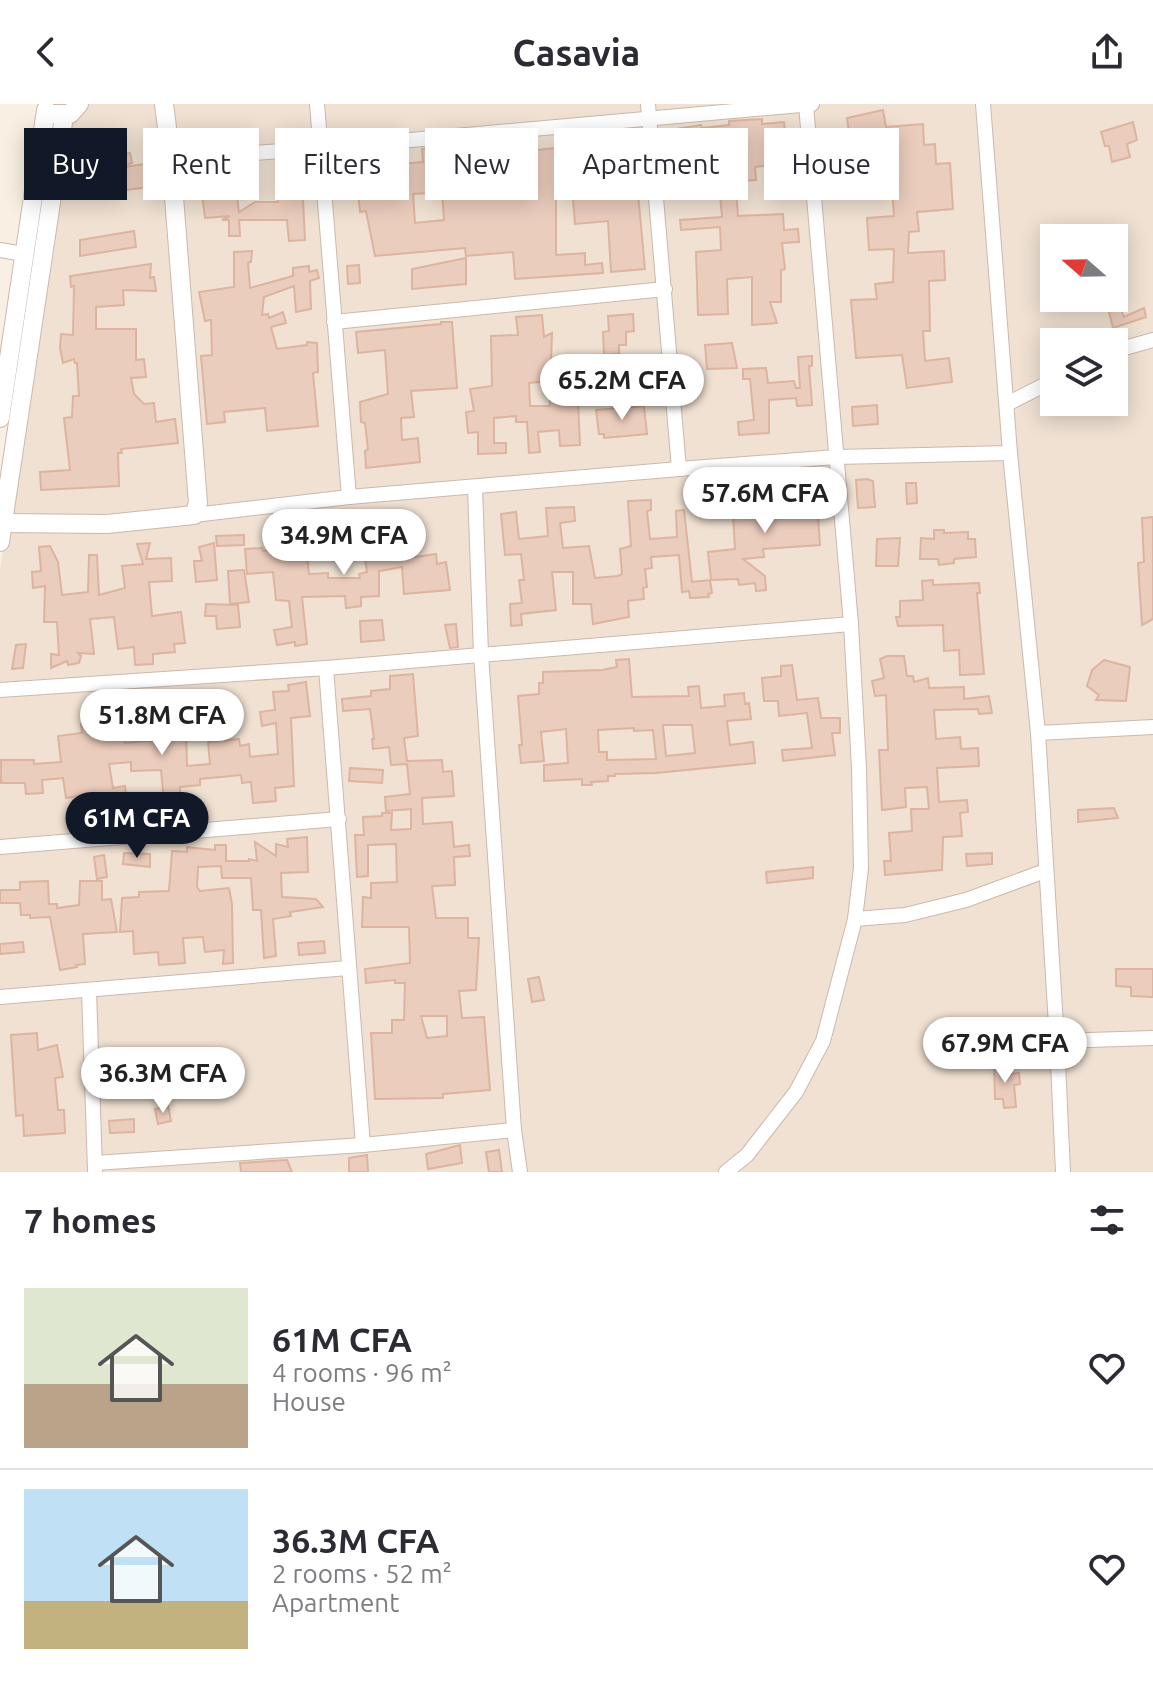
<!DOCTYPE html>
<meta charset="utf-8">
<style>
body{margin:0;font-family:Ubuntu,sans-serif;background:#f7f7f7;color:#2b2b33;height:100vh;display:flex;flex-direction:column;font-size:30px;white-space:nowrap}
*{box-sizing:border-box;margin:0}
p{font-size:26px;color:#7c7c81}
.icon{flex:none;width:44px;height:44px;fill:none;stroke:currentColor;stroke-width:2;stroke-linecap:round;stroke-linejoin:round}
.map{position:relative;height:1068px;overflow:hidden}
.panel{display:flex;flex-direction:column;background:#fff;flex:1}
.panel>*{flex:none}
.top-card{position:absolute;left:24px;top:24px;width:1106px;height:72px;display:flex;gap:16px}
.needle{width:52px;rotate:290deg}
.fabs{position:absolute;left:1040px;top:120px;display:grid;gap:16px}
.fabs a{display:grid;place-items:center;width:88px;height:88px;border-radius:0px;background:#fff;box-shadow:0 4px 20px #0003;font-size:40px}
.price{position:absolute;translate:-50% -68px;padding:0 18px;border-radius:28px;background:#fff;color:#222;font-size:26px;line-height:52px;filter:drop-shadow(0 2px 4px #0008)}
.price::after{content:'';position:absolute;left:50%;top:48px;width:24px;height:18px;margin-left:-12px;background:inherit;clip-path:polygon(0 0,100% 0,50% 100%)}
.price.current{background:#111827;color:#fff}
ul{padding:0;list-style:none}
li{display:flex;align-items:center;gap:24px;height:200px;padding:0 24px}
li+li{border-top:2px solid #e1e1e2}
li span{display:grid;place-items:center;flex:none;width:224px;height:160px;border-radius:0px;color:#555}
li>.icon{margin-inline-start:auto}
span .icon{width:96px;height:96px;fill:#fffc;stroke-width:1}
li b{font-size:34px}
h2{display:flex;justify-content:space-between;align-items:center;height:96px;padding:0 24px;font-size:34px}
.chip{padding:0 28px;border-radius:0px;background:#fff;box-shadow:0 4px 20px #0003;font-size:28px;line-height:72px}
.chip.current{background:#111827;color:#fff}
header{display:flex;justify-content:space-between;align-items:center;height:104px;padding:0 24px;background:#fff;font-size:36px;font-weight:700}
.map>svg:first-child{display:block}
.residential{fill:#f0e1d2;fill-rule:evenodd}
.building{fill:#ebcdbd;stroke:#dcb49f;stroke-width:2;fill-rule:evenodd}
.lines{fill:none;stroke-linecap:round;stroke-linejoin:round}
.street-casing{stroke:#cbb9ad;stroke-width:16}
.secondary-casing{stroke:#cdb8ab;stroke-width:20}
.street{stroke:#fff;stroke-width:14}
.secondary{stroke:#fff;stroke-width:18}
</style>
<header><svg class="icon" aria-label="back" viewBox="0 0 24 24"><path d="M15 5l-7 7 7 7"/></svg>Casavia<svg class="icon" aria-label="share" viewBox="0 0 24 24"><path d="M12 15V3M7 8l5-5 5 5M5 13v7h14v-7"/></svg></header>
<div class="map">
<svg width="1153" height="1068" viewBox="0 0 1153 1068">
<rect width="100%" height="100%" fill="#f9efe2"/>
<path class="residential" d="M80 0H1153V1068H0V467L67 4ZM1054 134H1114V194H1054ZM1054 238H1114V298H1054Z"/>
<g class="building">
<path d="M883 6 886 23 923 20 924 41 935 40 936 60 950 59 953 105 917 108 919 127 909 128 908 149 944 147 945 176 929 177 930 227H923L925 257 949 254 952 278 907 284 902 251 856 254 851 196 877 195 875 180 893 178 894 145 869 146 867 114 894 112 892 86 865 87V82L831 84V74L865 72 864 50 829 54 826 31 849 28 847 14Z"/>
<path d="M762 15V20L784 18 785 28 769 29 770 61 755 63 756 76 735 77 738 112 783 110 784 126 798 125 799 138 782 139 785 165 781 166V198H770L777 219 752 221V173L727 175 728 210 698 211 696 148 721 146 720 123 681 126 680 116 722 113 720 91 700 93 699 85 677 86 676 75 681 74 675 25 701 21 702 24 729 21V17ZM724 32 725 37H728L729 72 708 73 703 34Z"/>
<path d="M1133 18 1137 36 1127 40 1130 53 1112 58 1109 42H1105L1101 28Z"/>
<path d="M636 26 637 39 626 40 630 68H636L645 165 611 168 608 117 575 120 570 56 556 57V151L585 149V161L602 159 603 169 515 175 513 148 466 152 465 144 375 152 366 107 360 108 355 55 400 52V60L423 58 422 45 456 42 459 78 488 76 487 62 504 61V64L531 61 529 47 565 43 563 34ZM442 88 444 116 415 119 413 90Z"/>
<path d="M130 49 132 59 115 66 111 53Z"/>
<path d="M301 56 305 136 289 137 287 116H239L240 132H229V116H222L230 112 205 114 199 67 233 63 239 108 255 98H278L276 57Z"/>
<path d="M145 60 150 83 125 86V63Z"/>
<path d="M134 127 136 143 80 152V136Z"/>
<path d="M252 147 251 158 248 159 250 184 293 172V164L309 162V168L317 166 319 174 310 177 311 205 296 208 294 182 264 193 262 211 268 210 269 214 283 208 286 219 271 223 277 245 307 241V238L317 239 318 268 313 269 318 322 267 327 265 304 224 308 225 318 207 320 201 252 212 251 211 216 205 217 199 188 234 183V148Z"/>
<path d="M466 154V180L412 185V165Z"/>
<path d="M151 160 150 174 154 173 156 187 123 186 124 201 96 203V225H136V256L144 255 146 273 131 274 134 290 144 300 154 299 156 318 175 315 178 339 121 345 122 349H118L119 382 41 386 40 368 70 366 64 314 72 313 73 292H79L77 259H75L74 255 63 259 60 244 61 230 73 231 74 182 71 183 70 172Z"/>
<path d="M359 161 360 179 348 180 347 162Z"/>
<path d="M1120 203 1124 213 1144 204 1146 213 1113 224 1109 208Z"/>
<path d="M633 210 634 227 626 228V241H619V250L604 251 603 228 609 227 608 212Z"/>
<path d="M542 211 544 233 552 229 551 257H568V277L577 276 580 341 560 342 559 326 538 328 540 348 529 349 527 318H516V312L494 314V339H506V349L478 350V328L468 329 466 308 474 307 470 285 492 282 491 232 518 231 516 213ZM549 277 550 302H530L529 279Z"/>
<path d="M441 218H452L457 284 411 287 414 313 401 314 402 336 418 334 420 358 366 364 365 347 368 345 365 319 361 318 360 298 388 290 385 246 358 249 356 228 441 220Z"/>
<path d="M732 239 737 264 707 265 705 241Z"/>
<path d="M812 252V262H809L812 301 797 302 796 294 769 296V329L739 331 738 318 754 316 750 275H743V265L766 264 768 279 794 277 796 284H800L798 253Z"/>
<path d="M877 301 878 320 853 322 852 303Z"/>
<path d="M644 302 647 330 604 334V330H599L596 306Z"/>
<path d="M867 375 873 377 875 403 858 404 856 376Z"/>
<path d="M906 379H916L917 399 907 400Z"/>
<path d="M816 383 820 441 763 445 764 453 743 455 765 472 766 486 756 487 755 479 739 481 738 475 711 476 708 448 735 445 732 393 768 388 769 412 794 410 792 385Z"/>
<path d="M651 396V406L647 407 650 435 677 433 676 407 684 406 692 478 710 476 712 489 708 490 709 493 690 494 689 487 682 488 679 451 651 453 652 464 645 465 647 483 643 484 644 495 628 497 629 513 593 520 591 500H573V468H552L556 506 521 510 522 521 511 522 510 500 522 499 519 476H524L521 450 505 451 501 410 516 408 519 435 548 432 546 404 574 403 575 417 560 419 563 444 589 442 595 474 618 472 622 470 620 445 631 442 628 397Z"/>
<path d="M1153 413V515L1142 521 1138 459 1144 458 1142 414Z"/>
<path d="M934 426H944V429L968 428V435H975L976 453 954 455V459L939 461 938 455H920L921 434 934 435Z"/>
<path d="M413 429 415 453 436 450 437 460 446 458 450 486 404 490 402 463 379 467V492L361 493V502L346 504 345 492 302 493 307 540 295 542V538L277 541 274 526 292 523 289 497 276 496 273 468 247 470 245 445 262 444 263 447 306 442 309 470 328 469V474H360L359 470 367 468 362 436Z"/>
<path d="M244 431V441L217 442 216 432Z"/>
<path d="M900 434 898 462H876L877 435Z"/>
<path d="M150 439 146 455 171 454 172 477 149 478 152 512 181 508 185 539 174 540 175 548 153 550V560L135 561 134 543 118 545 114 513 90 515 94 550 78 549 81 552 79 559 68 561 67 557 51 564V550L59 551 57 518H44L45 482 33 484 32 468 41 467 39 443 50 442 58 458 62 491 88 488 89 451H97L99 491 125 484 122 462 143 460 137 440Z"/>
<path d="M214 439 217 476 196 478 194 457H202L199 443Z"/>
<path d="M244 466 249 498 230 500 228 467Z"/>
<path d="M933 476V481L979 479 980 489H977L984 570 960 571 959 546 944 547 943 521 898 522 896 513H900V497L923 496 922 477Z"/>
<path d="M206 500 238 501 240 523 217 525 216 512H205Z"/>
<path d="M382 516 384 536 361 538 360 517Z"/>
<path d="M456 520 458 543 450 544 445 521Z"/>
<path d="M26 540 23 564 12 565 16 541Z"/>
<path d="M887 552H904L907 572H913L914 578 928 574 929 584 964 583V595L989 592 992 609 979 610 978 605 934 606 936 635 960 633 961 645 978 644 979 662 937 664 939 698 967 696 968 708 960 709 962 732 943 733 942 766 885 771 884 757H891L889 729 912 727 911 705H929L927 683 905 684 906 703 882 706 879 646H888L886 591 875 592 872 577 884 574 880 555Z"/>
<path d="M629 555 632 593 689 592 688 583 699 582 701 604 725 602 724 591 744 589 745 600 749 599 751 615 727 617 730 641 753 638 755 659 656 669 615 670V672H608V677L591 678 592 681H582V675L544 677V661L568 659 566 625 541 628 544 657 521 659 519 641H522L518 592 539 590V579H543V568L602 566 617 563 616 556ZM663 621H692L695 649 666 652ZM634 624V627L653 626 656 655 607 656V648H599L598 626Z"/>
<path d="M1104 556 1130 563 1126 597 1096 596 1099 591 1087 582 1092 566Z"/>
<path d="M792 561 797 596 818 594 821 614H840V629H832L835 651 783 657 782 646 812 644 807 609 779 612 778 597H764L762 574 781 572V562Z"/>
<path d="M413 570 418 632 404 634 407 657 442 656 443 668 452 667 454 692 422 694 423 720 452 718 454 743 469 741 470 752 454 753 455 781 432 782 436 814H468V834H479L476 886 459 887 462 914 484 913 490 986 443 990V994L375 995 371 929H392V916H404L405 879H395V876L366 879 365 865 410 859 409 823H362L363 793 371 794V779L397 778 396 740 368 741V772L357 773 355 731H364L363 713 382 712V709H392L391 726 411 725V705L386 707 385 693 410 690 407 660 391 661 389 643 373 645 372 635H374L370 605 343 607 342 595 371 592V587L390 585V572ZM421 912H447V932L427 934Z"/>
<path d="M306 578 310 612 291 614 294 682 275 684 276 697 253 699 251 678 242 679 241 671 200 675V681L180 683V699H164L161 666 131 667V658L109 660 113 684 125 682 127 697 120 698 121 710 98 711 97 689 66 694 63 674 42 676 43 689 26 690 25 679H1V656H34V660L61 658 58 632 82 629 81 620 97 618V602L113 601V608L143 603 144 614 128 616 125 639 159 636 158 629 186 627 187 662 210 660 208 638 239 635 240 642 249 640 250 653 278 650 276 619 262 622 260 608 275 606 273 588 289 587 288 581Z"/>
<path d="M350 664 383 666 382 679 349 677Z"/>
<path d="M1114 704 1118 714 1078 718V706Z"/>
<path d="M307 733 308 768 281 769 282 793 316 795 323 803 290 808 291 812 273 815 276 852 264 854 261 806H253L251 774H222L221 762 198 763 197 783 200 787 229 784 232 800 233 859 223 860 224 846 205 848 203 833 183 834 185 859 159 861 158 848 134 850 133 827 120 828 122 794 139 793V788L169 787 172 747 187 748V743L215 746V741H226V757H249V755L257 757 255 738 276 752V740L288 743 287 735Z"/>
<path d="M124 749 150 750V763L123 760Z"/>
<path d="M992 749V760L967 762 966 750Z"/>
<path d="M104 751 107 773 97 775 94 753Z"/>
<path d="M813 763V774L767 779 766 768Z"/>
<path d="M48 777 49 800H57V804L79 801 80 777H102V796L111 795 117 828 83 830 85 860 76 861 77 863 60 866 50 813 30 814V811H21L20 799H0V786H20V778Z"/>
<path d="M324 837 325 849 299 851 298 839Z"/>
<path d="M23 838 24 848 0 850V840Z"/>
<path d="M1116 865H1153V893L1131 892V883L1116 882Z"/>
<path d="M539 873 544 896 532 898 528 875Z"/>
<path d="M37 929 38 946 57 941 63 973 55 974 58 1006H64L65 1029 24 1032 23 1011 16 1012 11 931Z"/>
<path d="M994 957H1004V971L1019 969 1020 980 1014 981 1016 1003 1004 1004 1003 995H995Z"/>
<path d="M168 1002 171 1017 158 1020 155 1005Z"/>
<path d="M134 1015V1028L110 1029 109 1017Z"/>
<path d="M460 1041 462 1059 428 1065 426 1050Z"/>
<path d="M499 1046 502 1068H489L486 1048Z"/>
<path d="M367 1051 368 1068H349V1054Z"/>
<path d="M287 1056 292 1068H241L240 1059Z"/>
</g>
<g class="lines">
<defs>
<g id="street">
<path d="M317 0 349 393"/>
<path d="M648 0 679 365"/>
<path d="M171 55 322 44 812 0"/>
<path d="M0 146 23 150"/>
<path d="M334 218 665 185"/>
<path d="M1114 247 1153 236"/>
<path d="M1007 300 1054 276"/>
<path d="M1010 349 1038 629 1057 937 1153 934"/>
<path d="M475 384 481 550 514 1026 520 1068"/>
<path d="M194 411 349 393 679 365 836 353 1010 349 983 0"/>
<path d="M326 564 363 1041"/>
<path d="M0 586 326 564 851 520 806 1"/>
<path d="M1038 629 1153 623"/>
<path d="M0 743 339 715"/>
<path d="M855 815 905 811 966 796 1045 767"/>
<path d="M89 887 95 1066"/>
<path d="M0 893 348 864"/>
<path d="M1057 937 1063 1068"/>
<path d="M95 1059 363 1041 514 1026"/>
<path d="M726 1068 747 1051 796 988 823 937 855 815 861 764 859 664 851 520"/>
</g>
<g id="secondary">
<path d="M52 10H70L79 0"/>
<path d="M0 314 46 6"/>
<path d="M3 419 107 420 194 411 198 399 171 55 164 0"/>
<path d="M0 438 64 12"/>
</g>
</defs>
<use href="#street" class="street-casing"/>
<use href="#secondary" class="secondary-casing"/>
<use href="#street" class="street"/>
<use href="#secondary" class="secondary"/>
</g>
</svg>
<div class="fabs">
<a><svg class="needle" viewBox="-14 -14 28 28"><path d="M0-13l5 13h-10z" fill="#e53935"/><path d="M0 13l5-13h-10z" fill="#7c7c81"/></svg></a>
<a><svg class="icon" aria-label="layers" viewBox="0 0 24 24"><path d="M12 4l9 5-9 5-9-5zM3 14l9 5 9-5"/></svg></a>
</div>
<b class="price" style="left:622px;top:318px">65.2M CFA</b>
<b class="price" style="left:765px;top:431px">57.6M CFA</b>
<b class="price" style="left:344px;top:473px">34.9M CFA</b>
<b class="price" style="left:162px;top:653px">51.8M CFA</b>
<b class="price current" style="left:137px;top:756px">61M CFA</b>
<b class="price" style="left:1005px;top:981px">67.9M CFA</b>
<b class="price" style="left:163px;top:1011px">36.3M CFA</b>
<div class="top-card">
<a class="chip current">Buy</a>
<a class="chip">Rent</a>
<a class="chip">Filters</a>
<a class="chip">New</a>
<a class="chip">Apartment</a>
<a class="chip">House</a>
</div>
</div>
<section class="panel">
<h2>7 homes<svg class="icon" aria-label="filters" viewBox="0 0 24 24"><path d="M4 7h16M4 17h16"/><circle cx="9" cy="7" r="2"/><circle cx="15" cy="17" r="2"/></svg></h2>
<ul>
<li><span style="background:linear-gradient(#dfe7d0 60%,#b9a48a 0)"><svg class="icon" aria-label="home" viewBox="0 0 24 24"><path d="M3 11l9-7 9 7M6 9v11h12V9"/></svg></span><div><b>61M CFA</b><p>4 rooms · 96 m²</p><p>House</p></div><svg class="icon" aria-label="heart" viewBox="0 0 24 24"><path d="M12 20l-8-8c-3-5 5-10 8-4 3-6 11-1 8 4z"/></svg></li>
<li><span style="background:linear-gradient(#bfe0f5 70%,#c2b280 0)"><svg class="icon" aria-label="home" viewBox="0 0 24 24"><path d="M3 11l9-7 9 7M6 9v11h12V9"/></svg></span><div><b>36.3M CFA</b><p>2 rooms · 52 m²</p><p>Apartment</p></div><svg class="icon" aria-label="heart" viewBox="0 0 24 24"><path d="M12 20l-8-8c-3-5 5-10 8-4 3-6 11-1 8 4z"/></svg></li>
</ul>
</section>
